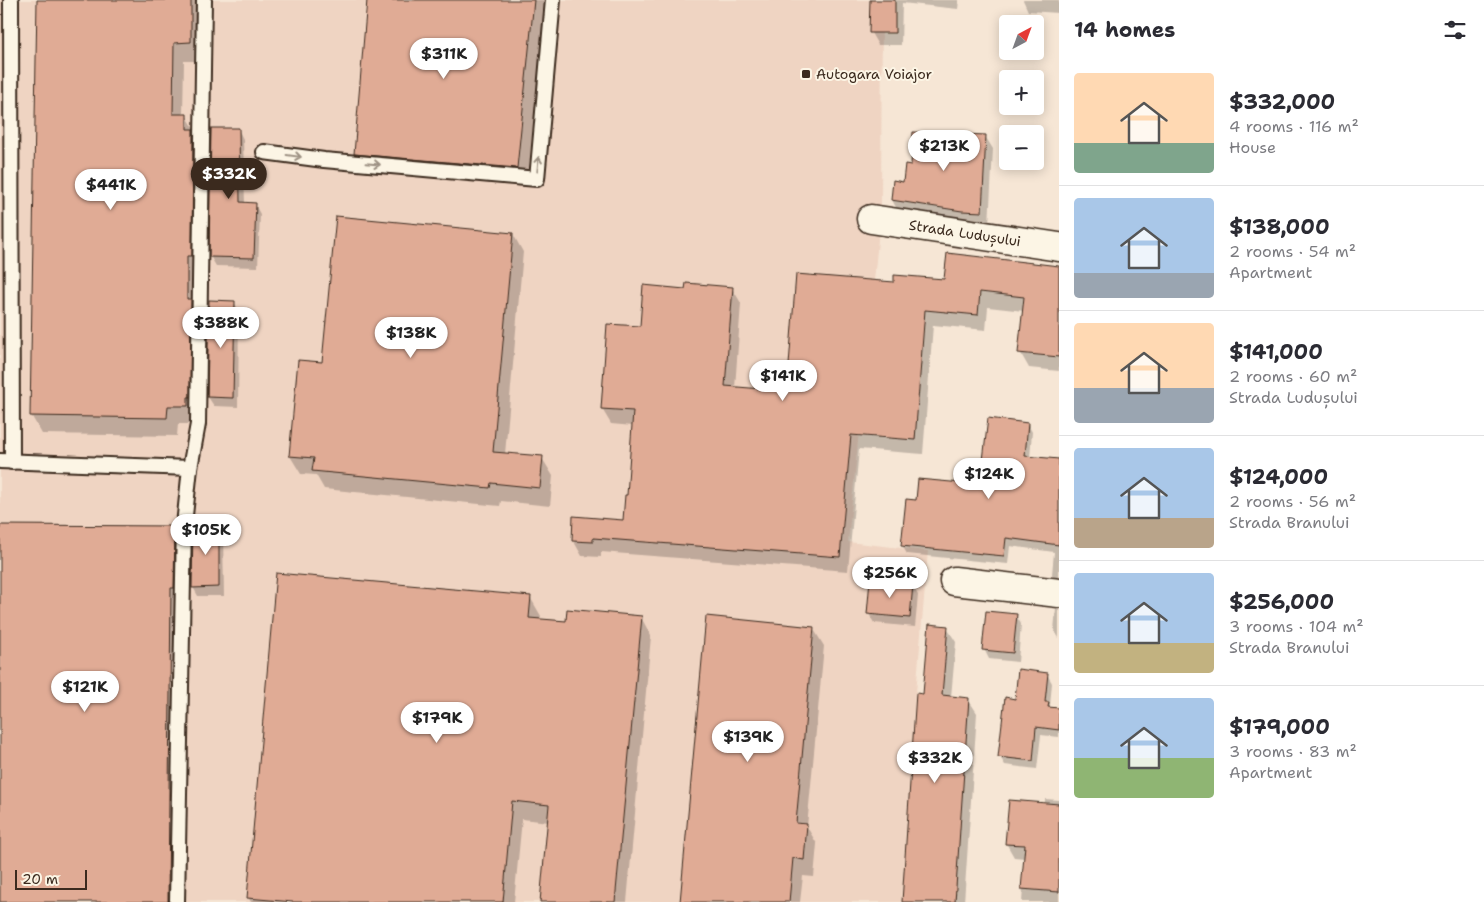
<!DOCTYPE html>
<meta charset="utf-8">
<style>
body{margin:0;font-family:"Shantell Sans",sans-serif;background:#f2f2f3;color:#2b2b33;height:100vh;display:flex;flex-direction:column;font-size:19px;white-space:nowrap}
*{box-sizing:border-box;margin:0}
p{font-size:16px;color:#7c7c81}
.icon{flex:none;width:28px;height:28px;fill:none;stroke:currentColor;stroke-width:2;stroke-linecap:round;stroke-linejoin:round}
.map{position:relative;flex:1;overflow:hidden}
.sheet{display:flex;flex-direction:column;background:#fff;width:425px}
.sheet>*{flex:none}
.needle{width:32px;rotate:41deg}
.controls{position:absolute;left:999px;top:15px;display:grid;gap:10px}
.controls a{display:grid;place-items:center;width:45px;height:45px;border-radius:5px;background:#fff;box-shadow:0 2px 12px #0003;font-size:25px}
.scale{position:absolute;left:15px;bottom:12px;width:72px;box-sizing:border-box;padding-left:5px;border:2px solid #3b2a1e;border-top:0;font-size:14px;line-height:18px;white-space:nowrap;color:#3b2a1e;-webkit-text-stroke:4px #fcf5e5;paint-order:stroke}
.price{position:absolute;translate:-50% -42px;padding:0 11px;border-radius:18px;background:#fff;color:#222;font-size:16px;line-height:32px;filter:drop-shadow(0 1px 2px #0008)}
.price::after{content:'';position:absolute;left:50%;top:30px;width:15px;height:11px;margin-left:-8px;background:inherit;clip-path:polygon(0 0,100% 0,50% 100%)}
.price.active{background:#3b2a1e;color:#fff}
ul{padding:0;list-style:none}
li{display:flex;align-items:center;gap:15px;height:125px;padding:0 15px}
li+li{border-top:1px solid #e1e1e2}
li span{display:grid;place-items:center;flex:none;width:140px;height:100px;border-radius:5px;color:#555}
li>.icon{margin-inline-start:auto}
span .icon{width:60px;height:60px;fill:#fffc;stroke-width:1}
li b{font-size:21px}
h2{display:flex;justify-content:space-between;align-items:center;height:60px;padding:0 15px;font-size:21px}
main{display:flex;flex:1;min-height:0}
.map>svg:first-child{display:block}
.built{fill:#efd4c2}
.shadow{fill:#0003}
.building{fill:#e0ab95;stroke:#3b2a1e}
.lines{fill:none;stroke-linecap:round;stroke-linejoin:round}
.service-casing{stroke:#3b2a1e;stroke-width:18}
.minor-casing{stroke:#3b2a1e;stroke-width:31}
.service{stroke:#fcf5e5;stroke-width:14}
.minor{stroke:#fcf5e5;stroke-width:28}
.oneway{stroke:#9c9082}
.poi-dot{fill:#3b2a1e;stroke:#fcf5e5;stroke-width:2}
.labels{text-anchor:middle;stroke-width:4;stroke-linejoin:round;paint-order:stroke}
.poi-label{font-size:14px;fill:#3b2a1e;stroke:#fcf5e5;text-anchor:start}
.street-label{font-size:14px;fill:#3b2a1e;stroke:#fcf5e5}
</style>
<main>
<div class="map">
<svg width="1059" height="902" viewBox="0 0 1059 902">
<rect width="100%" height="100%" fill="#f6e6d5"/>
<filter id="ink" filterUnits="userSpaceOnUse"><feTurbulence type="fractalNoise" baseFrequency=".02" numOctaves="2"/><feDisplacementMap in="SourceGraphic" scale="10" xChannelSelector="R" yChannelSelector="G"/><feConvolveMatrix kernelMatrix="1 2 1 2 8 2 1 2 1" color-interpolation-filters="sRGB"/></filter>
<g filter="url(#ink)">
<path class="built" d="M0 0H882L881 210 848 542 928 551 916 693 969 698 955 902H0Z"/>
<g class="shadow">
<path d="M38 0H200V61H184L183 115H186L197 133 198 424H178L177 436 42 434 31 415Z"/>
<path d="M368 0H546L527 186 366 172 355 154Z"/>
<path d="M871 0H959L958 9 902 3 901 45H878L871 33Z"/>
<path d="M1023 0H1059V13L1028 11Z"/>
<path d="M238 129 243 139 245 204 255 205 260 214 258 267 216 266 210 256Z"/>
<path d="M985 136 993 149 989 225 899 213 892 200 904 183 913 166Z"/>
<path d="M513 234 523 252 505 454 542 458 553 476 550 506 501 501 500 506 324 489 316 475 301 474 290 456 323 363Z"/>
<path d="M1059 267V371L1029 368 1020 352 1024 311 988 307 986 330 933 325 923 454 859 449 848 571 601 552V557L582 556 573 540 624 521 628 496 633 426 611 424 602 409 608 325 641 327 687 290 732 288 741 303 735 388 788 392 895 283 945 280Z"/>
<path d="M210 301 234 302 239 311 238 407 214 406 208 397Z"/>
<path d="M1028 424 1032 432 1030 458 1059 461V583L1056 582 1052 574 1054 552 1010 546 1008 564 907 554 902 545 917 501 974 485 984 470Z"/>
<path d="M218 525 223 534 224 596H198L193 587Z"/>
<path d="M0 526 174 528 185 546 178 902H0Z"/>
<path d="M912 585 918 595 915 627 874 623 869 614Z"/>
<path d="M530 597 541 616 540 620 567 623 641 617 651 636 627 902H541L549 822 522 819 514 902H251L248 897Z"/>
<path d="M1056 609H1059V638L1054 630Z"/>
<path d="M1016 615 1021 624 1018 662 989 659 984 649Z"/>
<path d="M813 628 824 646 807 827 817 844 814 877 803 876 800 902H681Z"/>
<path d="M947 628 956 642 951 697 968 699 977 713 964 902H903L924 695Z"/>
<path d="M1047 674 1052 683 1050 706 1051 709 1059 710V737L1041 735 1037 769 1005 765 1000 757 1016 700Z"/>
<path d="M1045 799 1059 800V902H1022L1025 858 1014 857 1006 843 1045 804Z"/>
</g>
<g class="building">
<path d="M37 0H191V42L174 43 173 114H187V129H193L192 256H187V299H191L190 397H188V406H168L167 418 30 416Z"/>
<path d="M367 0H534L517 168 354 154Z"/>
<path d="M870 0H895V33H869Z"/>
<path d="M211 128H239L240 202 256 203 254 258 209 257Z"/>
<path d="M913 132 986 135 982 212 962 211 891 200 893 180 903 182 905 164 911 165Z"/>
<path d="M336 216 513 233 493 452 543 456 540 488 491 483 490 488 312 471 314 458 289 456 298 360 322 362Z"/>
<path d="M947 253 1059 266V357L1018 353 1024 297 980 292 978 315 925 310 915 440 851 435 840 557 593 538V542L572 541 573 516 623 520 625 495H627L633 411 601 409 607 324 640 326 643 285 685 289 686 283 733 287 725 386 787 391 796 274 894 282V275L944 279Z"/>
<path d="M209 300 235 301 233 398 207 397Z"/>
<path d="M988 418 1028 423 1025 456 1059 459V545L1006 538 1004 556 901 546 906 499 916 500 918 479 973 484 975 468 982 469Z"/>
<path d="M197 524H219V587L192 588 193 527H197Z"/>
<path d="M0 525 175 526 174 588H171L168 902H0Z"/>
<path d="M276 573 531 596 529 618 566 621 567 609 642 616 615 902H540L549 805 512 801 503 902H293L247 898Z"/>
<path d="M870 580 913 584 910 618 867 614Z"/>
<path d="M986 611 1017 614 1013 653 982 650Z"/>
<path d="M706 616 814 627 796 823 807 824 804 860 793 858 789 902H680Z"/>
<path d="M929 624 948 626 942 695 969 698 955 902H902L916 693 923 694Z"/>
<path d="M1018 669 1048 673 1045 702H1049L1048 707 1059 708V730L1036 727 1033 761 998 757 1005 697 1015 699Z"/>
<path d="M1009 800 1059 804V892L1021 889 1025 845 1005 844Z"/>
</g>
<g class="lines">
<defs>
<g id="service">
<path d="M11 0 12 462"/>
<path d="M264 152 324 160 537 179 553 0"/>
<path d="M0 461 190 468"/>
<path d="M177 902 184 525 190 468 198 424 204 0"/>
</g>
<g id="minor">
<path id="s1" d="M871 219 1059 247"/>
<path d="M954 581 1059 593"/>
</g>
</defs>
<use href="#service" class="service-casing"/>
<use href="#minor" class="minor-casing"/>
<use href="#service" class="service"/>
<use href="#minor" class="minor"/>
</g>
<defs><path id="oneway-shaft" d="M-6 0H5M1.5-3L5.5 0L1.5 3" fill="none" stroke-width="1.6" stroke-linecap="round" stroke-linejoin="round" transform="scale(1.25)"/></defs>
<g class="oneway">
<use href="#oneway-shaft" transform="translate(294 156) rotate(8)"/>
<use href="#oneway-shaft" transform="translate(373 164) rotate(5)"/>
<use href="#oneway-shaft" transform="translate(538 164) rotate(-85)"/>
</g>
</g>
<rect class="poi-dot" x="801" y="69" width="10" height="10" rx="2.5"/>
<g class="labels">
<g class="poi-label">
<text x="816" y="79">Autogara Voiajor</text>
</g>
<g class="street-label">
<text dy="5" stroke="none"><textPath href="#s1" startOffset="95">Strada Ludușului</textPath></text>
</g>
</g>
</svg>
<div class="controls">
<a><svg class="needle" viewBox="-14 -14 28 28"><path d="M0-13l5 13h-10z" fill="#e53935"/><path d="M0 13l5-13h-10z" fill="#7c7c81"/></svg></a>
<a>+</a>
<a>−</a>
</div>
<div class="scale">20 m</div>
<b class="price" style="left:444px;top:80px">$311K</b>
<b class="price" style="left:944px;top:172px">$213K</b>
<b class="price active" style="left:229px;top:200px">$332K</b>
<b class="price" style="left:111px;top:211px">$441K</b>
<b class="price" style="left:221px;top:349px">$388K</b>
<b class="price" style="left:411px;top:359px">$138K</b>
<b class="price" style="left:783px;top:402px">$141K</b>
<b class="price" style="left:989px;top:500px">$124K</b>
<b class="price" style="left:206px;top:556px">$105K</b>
<b class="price" style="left:890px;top:599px">$256K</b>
<b class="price" style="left:85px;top:713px">$121K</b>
<b class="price" style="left:437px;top:744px">$179K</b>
<b class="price" style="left:748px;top:763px">$139K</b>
<b class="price" style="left:935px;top:784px">$332K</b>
</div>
<section class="sheet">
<h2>14 homes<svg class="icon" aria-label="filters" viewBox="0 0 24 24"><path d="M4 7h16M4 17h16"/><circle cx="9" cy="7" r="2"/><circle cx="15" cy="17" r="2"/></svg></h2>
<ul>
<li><span style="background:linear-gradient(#ffd9b3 70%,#7fa58c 0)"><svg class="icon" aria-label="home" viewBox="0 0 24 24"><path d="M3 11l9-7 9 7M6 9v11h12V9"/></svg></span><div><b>$332,000</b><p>4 rooms · 116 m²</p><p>House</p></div></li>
<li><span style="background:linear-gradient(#a9c7e8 75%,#9aa5b1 0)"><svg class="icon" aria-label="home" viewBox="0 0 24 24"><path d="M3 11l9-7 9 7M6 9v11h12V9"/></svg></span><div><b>$138,000</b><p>2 rooms · 54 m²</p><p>Apartment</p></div></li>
<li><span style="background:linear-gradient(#ffd9b3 65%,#9aa5b1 0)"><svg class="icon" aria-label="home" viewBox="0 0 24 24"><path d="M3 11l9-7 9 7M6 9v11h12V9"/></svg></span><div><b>$141,000</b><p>2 rooms · 60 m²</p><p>Strada Ludușului</p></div></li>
<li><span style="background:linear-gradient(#a9c7e8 70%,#b9a48a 0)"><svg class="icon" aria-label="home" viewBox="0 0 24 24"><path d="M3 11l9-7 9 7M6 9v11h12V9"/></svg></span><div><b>$124,000</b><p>2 rooms · 56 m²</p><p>Strada Branului</p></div></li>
<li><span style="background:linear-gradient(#a9c7e8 70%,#c2b280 0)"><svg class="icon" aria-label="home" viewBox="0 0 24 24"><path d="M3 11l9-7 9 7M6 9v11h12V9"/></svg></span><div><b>$256,000</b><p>3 rooms · 104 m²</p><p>Strada Branului</p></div></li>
<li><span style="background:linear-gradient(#a9c7e8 60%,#8fb573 0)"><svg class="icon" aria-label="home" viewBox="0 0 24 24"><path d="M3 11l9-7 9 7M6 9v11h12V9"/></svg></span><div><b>$179,000</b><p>3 rooms · 83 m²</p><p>Apartment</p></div></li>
</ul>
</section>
</main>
